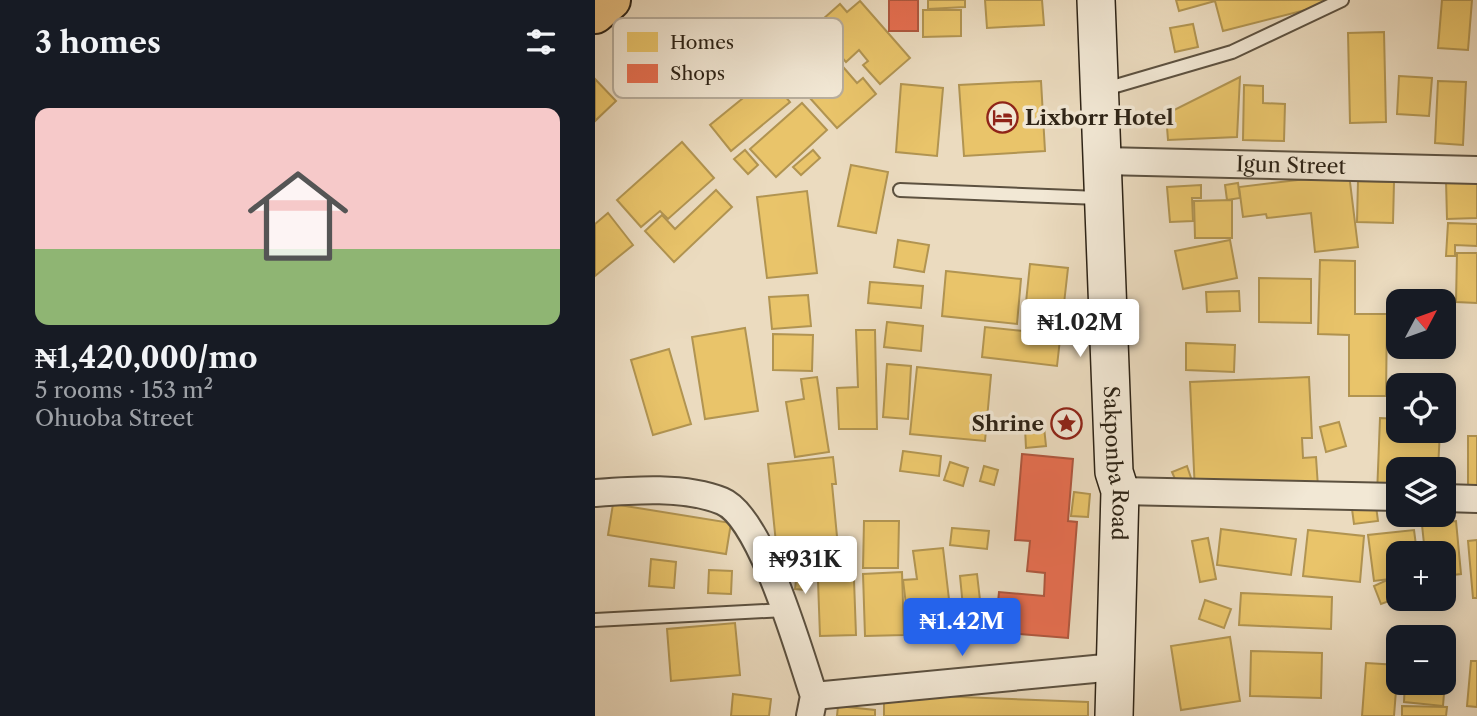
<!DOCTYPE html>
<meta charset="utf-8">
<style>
body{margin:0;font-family:"Libre Caslon Text",serif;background:#242831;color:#f1f3f6;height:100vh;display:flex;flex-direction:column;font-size:26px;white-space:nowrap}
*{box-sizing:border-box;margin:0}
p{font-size:23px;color:#9ea1a6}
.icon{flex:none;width:38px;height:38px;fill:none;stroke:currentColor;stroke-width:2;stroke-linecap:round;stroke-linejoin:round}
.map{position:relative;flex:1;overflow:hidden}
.sheet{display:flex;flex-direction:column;background:#171b24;width:595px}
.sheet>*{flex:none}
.needle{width:46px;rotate:49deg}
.controls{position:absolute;left:791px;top:289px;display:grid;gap:14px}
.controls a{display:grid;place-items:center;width:70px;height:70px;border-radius:14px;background:#171b24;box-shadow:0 4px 18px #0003;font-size:35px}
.price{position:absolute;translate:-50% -60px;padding:0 16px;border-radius:7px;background:#fff;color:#222;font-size:23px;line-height:46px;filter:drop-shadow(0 2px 4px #0008)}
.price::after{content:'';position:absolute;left:50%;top:42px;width:21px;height:16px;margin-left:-10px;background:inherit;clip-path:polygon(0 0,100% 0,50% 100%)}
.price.on{background:#2563eb;color:#fff}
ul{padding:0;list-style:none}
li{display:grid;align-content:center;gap:14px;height:371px;padding:0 35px}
li span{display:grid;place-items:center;height:217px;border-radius:14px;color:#555}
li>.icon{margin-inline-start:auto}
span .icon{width:126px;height:126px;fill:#fffc;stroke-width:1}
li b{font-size:30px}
h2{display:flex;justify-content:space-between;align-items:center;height:84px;padding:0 35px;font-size:30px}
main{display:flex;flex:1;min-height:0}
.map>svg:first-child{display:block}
.homes{fill:#e9c46a;stroke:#b19451;stroke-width:2}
.shops{fill:#e76f51;stroke:#af583f;stroke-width:2}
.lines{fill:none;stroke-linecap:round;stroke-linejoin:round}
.lane-casing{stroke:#5c5140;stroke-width:16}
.street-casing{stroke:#5c5140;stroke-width:30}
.secondary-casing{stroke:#2d2316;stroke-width:40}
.highway-casing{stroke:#2d2316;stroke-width:42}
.lane{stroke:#f2e8d5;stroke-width:12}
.street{stroke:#f2e8d5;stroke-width:26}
.secondary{stroke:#f2e8d5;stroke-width:37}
.highway{stroke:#e6be80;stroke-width:38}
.labels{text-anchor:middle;stroke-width:7;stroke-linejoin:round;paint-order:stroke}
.poi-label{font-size:21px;font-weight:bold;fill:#2d2316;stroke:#f2e8d5;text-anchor:start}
.street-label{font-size:21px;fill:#2d2316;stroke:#f2e8d5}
.key{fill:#f2e8d5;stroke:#b7ad9c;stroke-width:2}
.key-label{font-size:19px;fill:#2d2316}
</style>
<main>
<section class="sheet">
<h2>3 homes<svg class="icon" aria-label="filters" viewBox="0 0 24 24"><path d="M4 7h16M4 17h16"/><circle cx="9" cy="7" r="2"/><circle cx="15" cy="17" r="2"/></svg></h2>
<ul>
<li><span style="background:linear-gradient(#f6c9c9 65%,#8fb573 0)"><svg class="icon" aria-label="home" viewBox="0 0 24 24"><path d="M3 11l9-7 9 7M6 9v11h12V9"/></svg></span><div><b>₦1,420,000/mo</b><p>5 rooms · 153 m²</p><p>Ohuoba Street</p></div></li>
</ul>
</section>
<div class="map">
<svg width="882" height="716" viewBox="0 0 882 716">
<rect width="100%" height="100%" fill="#ebdbbf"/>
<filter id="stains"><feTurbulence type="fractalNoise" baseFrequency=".00286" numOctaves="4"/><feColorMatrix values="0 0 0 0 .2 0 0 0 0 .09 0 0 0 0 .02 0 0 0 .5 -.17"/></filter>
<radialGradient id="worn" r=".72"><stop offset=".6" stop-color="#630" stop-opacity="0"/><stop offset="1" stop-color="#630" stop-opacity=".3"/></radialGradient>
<g class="homes">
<path d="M333 0H370V7L333 9Z"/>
<path d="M390 0H447L449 25 392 28Z"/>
<path d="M581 0H741L742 2 628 31 620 1 584 11Z"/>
<path d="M847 0H877L873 50 843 48Z"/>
<path d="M265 1 315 58 285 84 268 65 273 61 264 50 251 62 219 27 245 4 252 12Z"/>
<path d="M328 10H366V36L328 37Z"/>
<path d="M210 23 262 83 268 78 281 94 242 128 214 97 221 91 215 84 205 92 191 76 200 68 182 48Z"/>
<path d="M598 24 603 47 580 52 575 28Z"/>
<path d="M789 32 791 122 755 123 753 33Z"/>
<path d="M804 76 837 78 834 116 802 114Z"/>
<path d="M174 77 195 102 136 151 115 125Z"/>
<path d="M645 77 642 137 573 140 571 114Z"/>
<path d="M0 79 21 101 0 121Z"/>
<path d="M446 81 450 151 369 156 364 85Z"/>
<path d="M843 81 871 82 868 145 840 143Z"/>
<path d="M306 84 348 88 342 156 301 152Z"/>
<path d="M649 85 668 86V103L690 104 689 141 648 140Z"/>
<path d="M207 103 232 130 181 177 155 149Z"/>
<path d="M87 142 119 178 73 219 65 211 46 227 22 200Z"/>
<path d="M150 150 163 165 153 174 139 159Z"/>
<path d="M218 150 225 158 206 175 198 167Z"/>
<path d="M256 165 293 172 281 233 243 226Z"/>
<path d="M754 174 763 247 720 252 716 213 672 218 671 214 648 217 644 187Z"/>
<path d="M882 179V218L852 219 851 180Z"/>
<path d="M763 181 799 182 798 223 762 222Z"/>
<path d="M643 183 645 198 632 200 630 185Z"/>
<path d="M606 185V198H597L598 221 575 222 572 187Z"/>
<path d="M121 190 137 207 79 262 50 231 67 215 80 229Z"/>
<path d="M212 191 222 273 172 278 162 197Z"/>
<path d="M637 200V238H600L599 201Z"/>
<path d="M13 213 38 245 0 276V224Z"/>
<path d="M853 223 882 224V246L860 245V256H851Z"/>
<path d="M303 240 334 245 329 272 299 267Z"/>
<path d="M635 240 642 278 588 289 580 251Z"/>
<path d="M862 253H882V303L861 302Z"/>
<path d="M725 260 760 261V314H792L791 396H754V335L723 334Z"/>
<path d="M435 264 473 268 462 366 387 357 390 327 428 331Z"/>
<path d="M351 271 426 279 422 324 347 316Z"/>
<path d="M664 278 716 279V323L664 322Z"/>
<path d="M275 282 328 286 326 308 273 303Z"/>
<path d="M644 291 645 311 612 312 611 292Z"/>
<path d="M213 295 216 326 177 329 174 297Z"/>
<path d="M292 322 328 326 326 351 289 347Z"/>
<path d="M150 328 163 411 110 419 97 337Z"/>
<path d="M261 330H280L282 429H244L242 388 263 387Z"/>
<path d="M178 334 218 335 217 371 178 370Z"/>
<path d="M591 343 640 345 639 372 591 370Z"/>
<path d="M74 349 96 424 58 435 36 360Z"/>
<path d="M292 364 316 366 313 419 288 417Z"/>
<path d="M322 367 396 375 390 441 315 434Z"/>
<path d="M222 377 234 452 200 457 191 402 209 399 206 379Z"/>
<path d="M714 377 717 438H707L708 458 721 457 723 487 600 492 595 382Z"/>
<path d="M785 418 803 419V430H845L843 469H803V496L782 495Z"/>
<path d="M744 422 751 446 731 452 725 427Z"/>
<path d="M449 427 451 446 431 448 430 428Z"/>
<rect x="873" y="436" width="9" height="58"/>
<path d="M308 451 346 456 344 476 305 471Z"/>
<path d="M238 457 241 484H237L243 547 182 553 173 464Z"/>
<path d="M355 462 373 468 368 486 349 480Z"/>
<path d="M389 466 403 470 399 485 385 481Z"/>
<path d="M592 466 597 481 583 486 577 472Z"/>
<path d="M479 492 495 494 493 517 476 516Z"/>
<path d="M18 504 136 523 131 554 13 535Z"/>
<path d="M781 506 783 521 759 524 757 509Z"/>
<path d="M809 514H832L833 522H809Z"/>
<path d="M269 521H304L303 568H268Z"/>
<path d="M861 521 866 574 849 576V553H830L827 525Z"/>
<path d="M357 528 394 531 392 549 355 545Z"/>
<path d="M626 529 701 539 696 575 622 565Z"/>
<path d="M713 530 769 536 765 582 708 576Z"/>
<path d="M819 530 822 553H803V578L779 581 773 535Z"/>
<path d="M613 538 621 579 605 582 597 541Z"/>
<path d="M882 540V598H878L873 541Z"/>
<path d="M348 548 357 625 314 629 308 580 322 579 318 551Z"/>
<path d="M56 559 81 562 79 588 54 586Z"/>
<path d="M114 570 137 571 136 594 113 593Z"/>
<path d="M202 571 211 572 210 590 200 589Z"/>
<path d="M307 572 309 635 270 636 268 574Z"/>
<path d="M382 574 388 626 370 628 365 576Z"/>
<path d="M259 580 261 635 225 636 223 581Z"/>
<path d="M792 580 800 599 786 604 779 586Z"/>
<path d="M646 593 737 597 736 629 644 625Z"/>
<path d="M610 600 636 609 629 628 604 619Z"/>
<path d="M140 623 145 675 76 681 72 629Z"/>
<path d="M635 637 645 701 586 710 576 646Z"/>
<path d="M849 643 853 644 848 706 809 702 810 682H849Z"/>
<path d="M656 651 727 653 726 698 655 696Z"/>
<path d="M876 661H882V707L872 706Z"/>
<path d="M771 663 803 665 799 716H767Z"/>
<path d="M138 694 176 699 174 716H136Z"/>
<path d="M289 694 493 702V716H289Z"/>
<path d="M243 706 280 710V716H242Z"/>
<path d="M807 706 852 707 851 716H807Z"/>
</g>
<g class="shops">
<rect x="294" y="0" width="29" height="31"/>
<path d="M427 454 478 459 473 521 482 522 473 638 400 632 404 592 449 596 450 573 432 571 435 541 420 540Z"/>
</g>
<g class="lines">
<defs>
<g id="lane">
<path d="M507 90 637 52 747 0"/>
<path d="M305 190 504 198"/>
<path d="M0 620 190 610"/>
</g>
<g id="street">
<path id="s1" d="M509 161 882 170"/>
<path d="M525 491 803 497"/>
<path d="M0 493C39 490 90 486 127 501 167 517 205 655 219 696L215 716"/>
<path d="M849 498 882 499"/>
<path d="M219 696 520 667"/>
</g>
<g id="secondary">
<path id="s2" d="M501 0 519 472 525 491 519 716"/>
</g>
<path id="highway" d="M0 14 16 0"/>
</defs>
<use href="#lane" class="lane-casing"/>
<use href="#street" class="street-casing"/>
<use href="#secondary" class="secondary-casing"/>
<use href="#highway" class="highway-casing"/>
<use href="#lane" class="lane"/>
<use href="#street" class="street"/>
<use href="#secondary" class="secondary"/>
<use href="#highway" class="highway"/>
</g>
<defs>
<symbol id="hotel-ring" viewBox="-11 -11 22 22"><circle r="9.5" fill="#f2e8d5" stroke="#8f2418" stroke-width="1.5"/><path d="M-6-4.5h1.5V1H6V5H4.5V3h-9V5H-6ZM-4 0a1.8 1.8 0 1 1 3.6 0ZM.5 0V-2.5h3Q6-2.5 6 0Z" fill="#8f2418"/></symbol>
<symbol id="sight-ring" viewBox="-11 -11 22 22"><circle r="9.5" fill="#f2e8d5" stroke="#8f2418" stroke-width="1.5"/><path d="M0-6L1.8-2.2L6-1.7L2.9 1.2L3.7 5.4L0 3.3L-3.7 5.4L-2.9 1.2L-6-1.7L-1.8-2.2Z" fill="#8f2418"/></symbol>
</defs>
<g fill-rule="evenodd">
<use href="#hotel-ring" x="390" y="100" width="35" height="35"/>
<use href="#sight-ring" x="454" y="406" width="35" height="35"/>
</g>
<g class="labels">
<g class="poi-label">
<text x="430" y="125">Lixborr Hotel</text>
<text x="449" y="431" text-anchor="end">Shrine</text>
</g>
<g class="street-label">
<text dy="7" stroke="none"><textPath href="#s1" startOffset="187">Igun Street</textPath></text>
<text dy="7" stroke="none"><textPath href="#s2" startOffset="464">Sakponba Road</textPath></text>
</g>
</g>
<rect x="18" y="18" width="230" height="80" rx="10" class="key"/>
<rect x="32" y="32" width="31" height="20" fill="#e9c46a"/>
<rect x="32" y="64" width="31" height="19" fill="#e76f51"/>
<g class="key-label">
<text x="75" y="49">Homes</text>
<text x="75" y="80">Shops</text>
</g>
<rect width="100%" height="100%" filter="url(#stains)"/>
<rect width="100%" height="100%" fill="url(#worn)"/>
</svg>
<div class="controls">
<a><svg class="needle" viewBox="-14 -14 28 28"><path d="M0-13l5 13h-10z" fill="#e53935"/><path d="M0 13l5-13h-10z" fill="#9ea1a6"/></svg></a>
<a><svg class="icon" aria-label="locate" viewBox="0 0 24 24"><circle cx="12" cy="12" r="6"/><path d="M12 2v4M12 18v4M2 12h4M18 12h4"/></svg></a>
<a><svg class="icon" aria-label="layers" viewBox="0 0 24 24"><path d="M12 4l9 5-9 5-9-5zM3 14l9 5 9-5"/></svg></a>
<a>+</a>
<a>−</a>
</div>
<b class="price" style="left:485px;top:359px">₦1.02M</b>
<b class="price" style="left:210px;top:596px">₦931K</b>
<b class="price on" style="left:367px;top:658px">₦1.42M</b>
</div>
</main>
